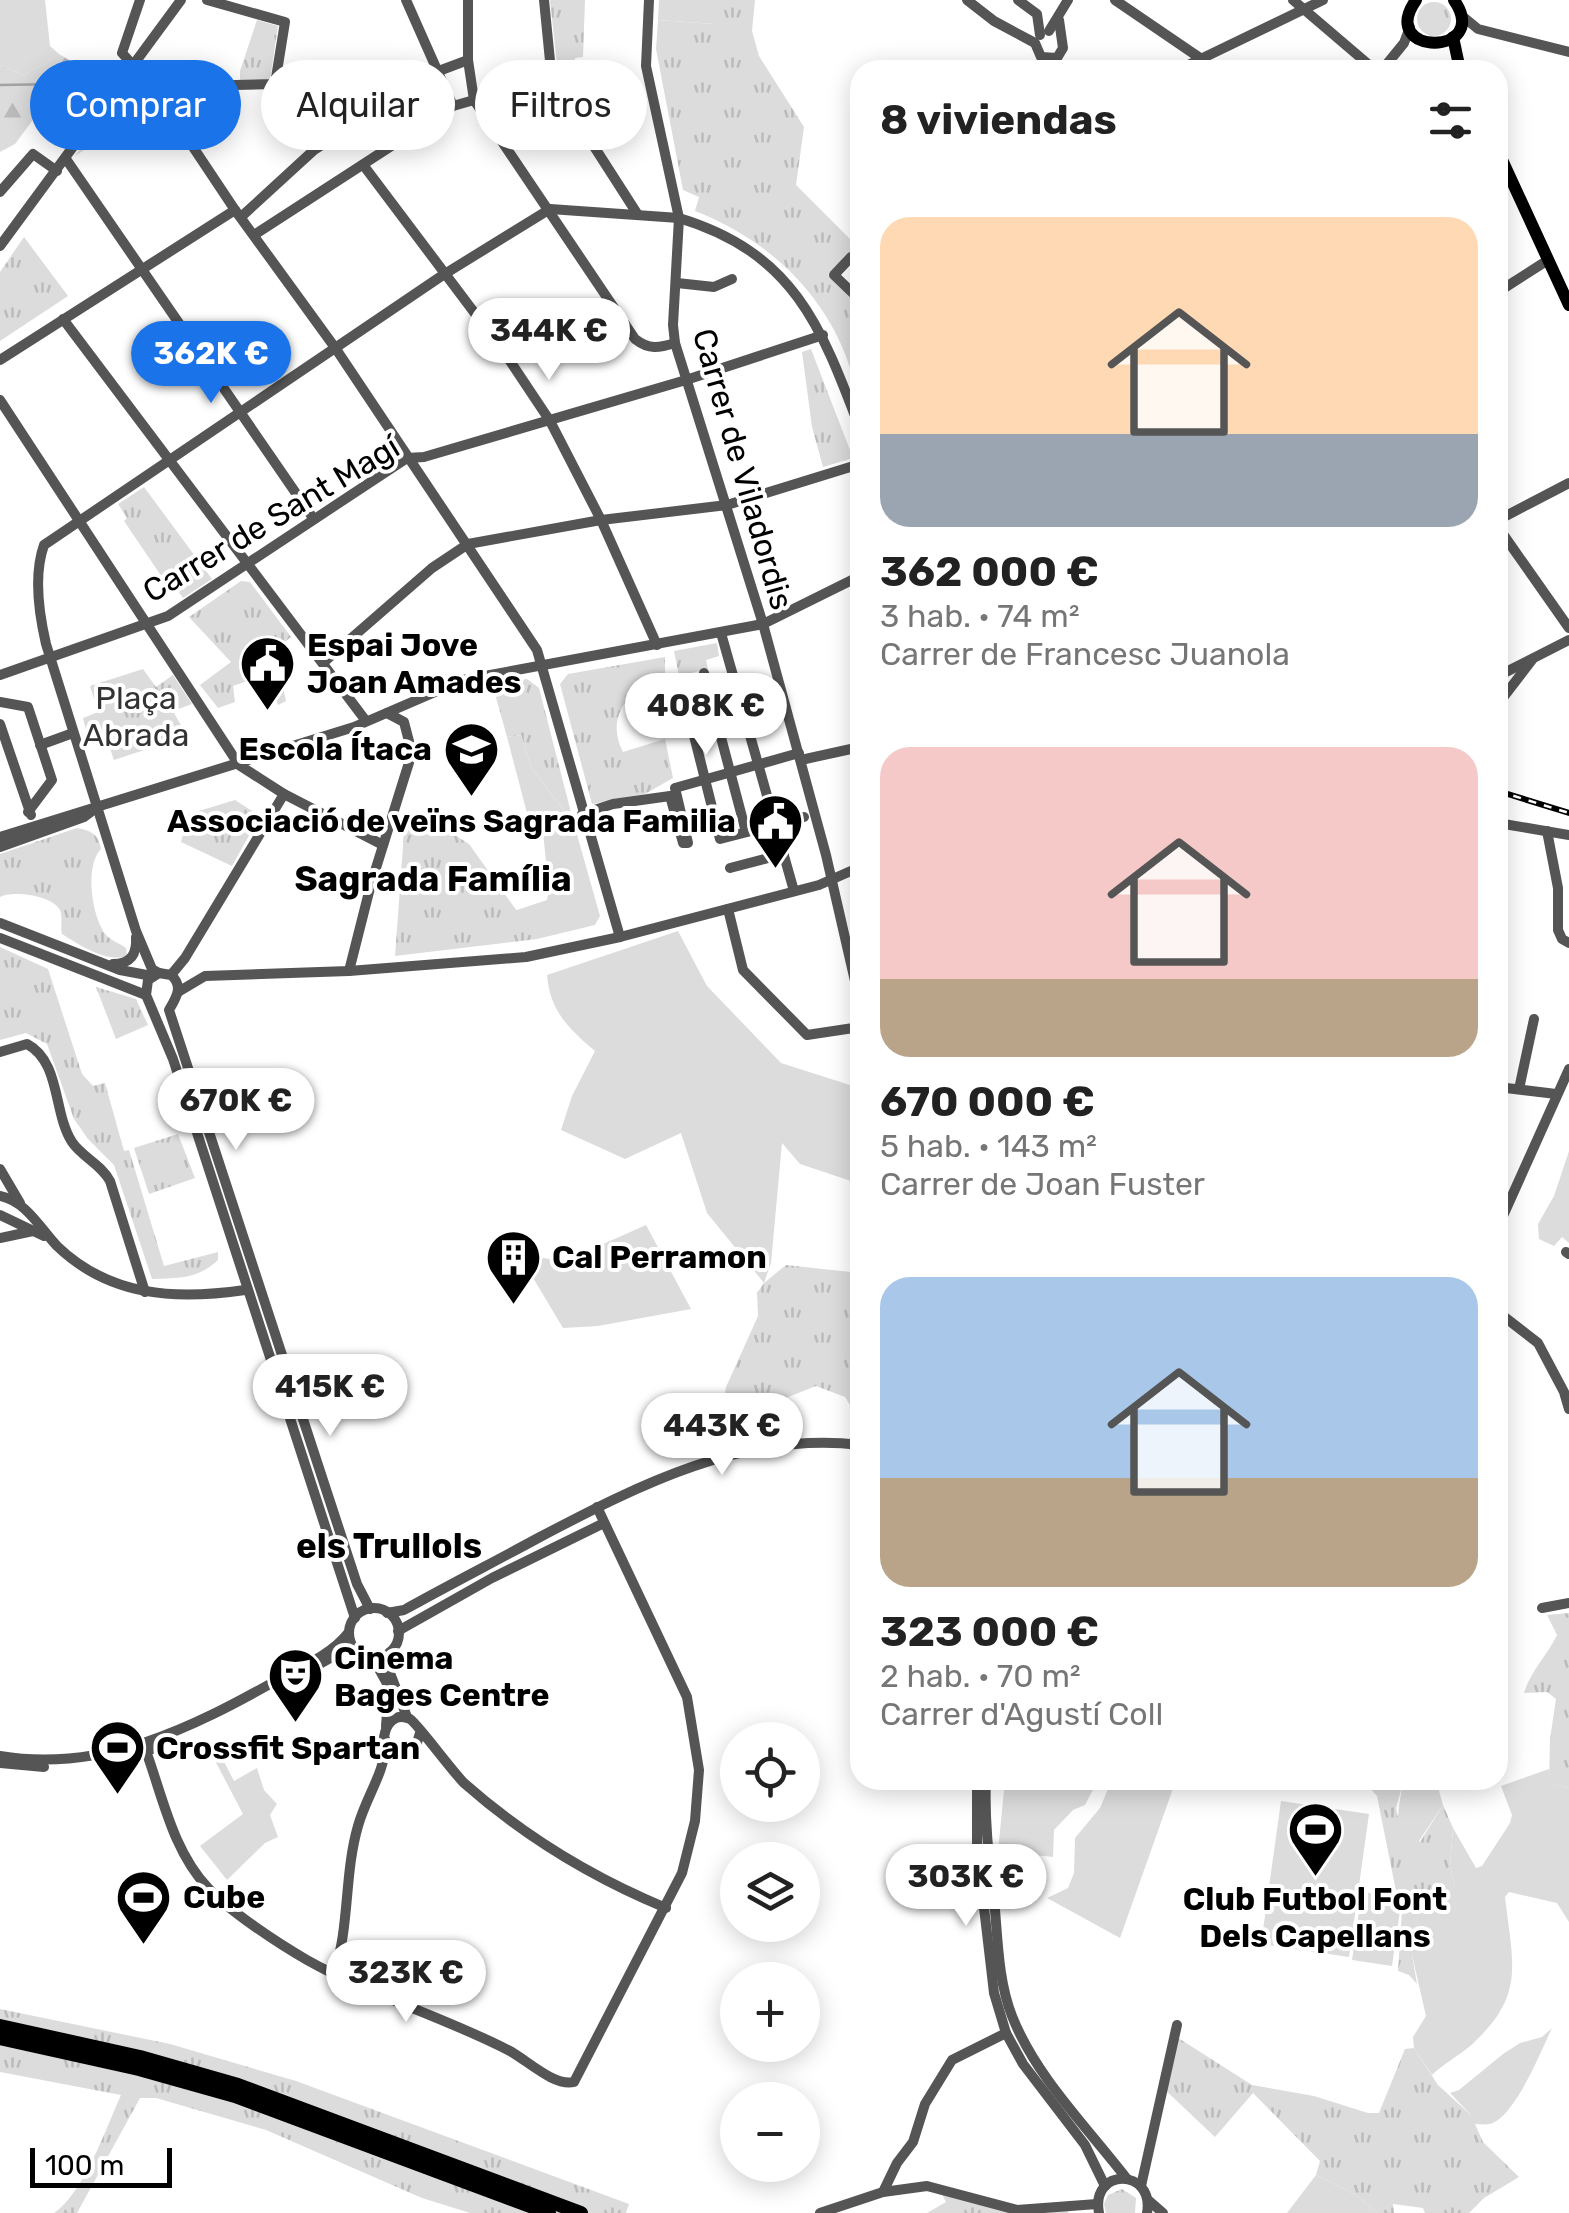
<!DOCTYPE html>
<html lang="es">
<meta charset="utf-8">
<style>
body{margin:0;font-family:Rubik,sans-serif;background:#f2f2f2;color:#222;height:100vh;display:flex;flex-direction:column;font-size:38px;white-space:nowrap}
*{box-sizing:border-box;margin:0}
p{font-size:32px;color:#767676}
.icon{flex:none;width:55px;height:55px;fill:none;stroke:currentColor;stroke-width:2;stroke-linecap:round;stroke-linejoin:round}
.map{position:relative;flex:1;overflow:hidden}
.panel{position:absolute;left:850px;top:60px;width:658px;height:1730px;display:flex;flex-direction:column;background:#fff;border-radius:30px;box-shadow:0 5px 25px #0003}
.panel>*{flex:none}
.top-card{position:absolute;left:30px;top:60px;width:670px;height:90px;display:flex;gap:20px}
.fabs{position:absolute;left:720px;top:1722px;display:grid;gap:20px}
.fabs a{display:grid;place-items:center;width:100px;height:100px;border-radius:50%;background:#fff;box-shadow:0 5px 25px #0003;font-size:50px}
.scale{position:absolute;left:30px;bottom:25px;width:142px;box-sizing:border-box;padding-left:10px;border:5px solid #000;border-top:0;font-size:28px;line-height:35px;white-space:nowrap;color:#000;-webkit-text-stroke:8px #fff;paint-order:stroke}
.price{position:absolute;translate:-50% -85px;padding:0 22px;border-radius:35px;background:#fff;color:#222;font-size:32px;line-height:65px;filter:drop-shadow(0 2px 5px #0008)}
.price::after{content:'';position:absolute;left:50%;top:60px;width:30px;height:22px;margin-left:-15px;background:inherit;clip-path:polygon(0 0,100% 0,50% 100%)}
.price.on{background:#1a73e8;color:#fff}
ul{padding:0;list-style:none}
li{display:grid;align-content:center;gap:20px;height:530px;padding:0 30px}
li span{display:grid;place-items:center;height:310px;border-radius:30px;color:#555}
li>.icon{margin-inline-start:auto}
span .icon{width:180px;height:180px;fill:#fffc;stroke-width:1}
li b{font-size:42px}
h2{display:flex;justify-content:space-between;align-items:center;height:120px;padding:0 30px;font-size:42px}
.pill{padding:0 35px;border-radius:45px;background:#fff;box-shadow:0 5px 25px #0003;font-size:35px;line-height:90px}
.pill.on{background:#1a73e8;color:#fff}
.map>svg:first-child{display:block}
.grass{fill:url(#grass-tufts)}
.forest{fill:url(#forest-firs)}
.garden{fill:#dcdcdc}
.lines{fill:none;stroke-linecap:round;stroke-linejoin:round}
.stream{stroke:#a3a3a3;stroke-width:2.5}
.minor{stroke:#555;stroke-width:10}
.major{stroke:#000;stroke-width:12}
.highway{stroke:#000;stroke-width:14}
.rail-casing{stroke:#000;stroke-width:6}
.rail{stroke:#fff;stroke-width:2.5;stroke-dasharray:8;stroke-linecap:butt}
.labels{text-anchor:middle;stroke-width:8;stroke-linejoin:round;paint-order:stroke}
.street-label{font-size:32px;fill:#000;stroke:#fff}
.poi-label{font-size:32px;font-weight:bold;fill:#000;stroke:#fff;text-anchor:start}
.park-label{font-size:32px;fill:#333;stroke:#fff}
.neighbourhood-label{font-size:35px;font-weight:bold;fill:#000;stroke:#fff}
</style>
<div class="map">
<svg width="1569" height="2213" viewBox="0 0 1569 2213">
<defs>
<pattern id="grass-tufts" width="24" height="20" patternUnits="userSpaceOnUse" patternTransform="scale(2.5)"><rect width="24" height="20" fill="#dcdcdc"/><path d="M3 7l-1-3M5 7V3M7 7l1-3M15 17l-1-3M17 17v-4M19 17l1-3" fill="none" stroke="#bbb"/></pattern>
<pattern id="forest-firs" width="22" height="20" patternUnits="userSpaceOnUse" patternTransform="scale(2.5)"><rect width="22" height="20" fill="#dcdcdc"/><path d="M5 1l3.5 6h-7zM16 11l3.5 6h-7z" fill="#bbb"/></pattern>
</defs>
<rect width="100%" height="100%" fill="#fff"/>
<g class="grass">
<path d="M550 0H585L583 57 575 58 574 73 558 74Z"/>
<path d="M716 0H755L752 31 759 56 804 127 796 185 856 245 828 274 860 305V396C852 374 845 350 834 330 804 274 754 234 695 211L699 197 683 190 656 49 658 20 714 24Z"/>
<circle cx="1434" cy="19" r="17"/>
<path d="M257 20 278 26 270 80 240 83V71Z"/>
<path d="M124 91H140L150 106 75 156Z"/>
<path d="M24 237 68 296 0 341V272Z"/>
<path d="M811 349 853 458 823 467 812 427 802 352Z"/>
<path d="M144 487 212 579 183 598 173 584 168 586 124 521 127 518 118 504Z"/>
<path d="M241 581 250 582 291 637 275 650 286 701 278 705 265 675 233 686 235 702 218 708 200 685 231 662 189 617Z"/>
<path d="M717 643 719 656 706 660 708 669 679 676 674 651Z"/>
<path d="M665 657V673C634 688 603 713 623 752L665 739 673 778 645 794 592 804 560 684 568 674Z"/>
<path d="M143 669 156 687 173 675 192 704 173 711 187 736 114 760 105 734 88 739 83 718 98 712 90 686Z"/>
<path d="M527 679 539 688 574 824 531 767 521 735 507 737 492 683Z"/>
<path d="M235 800 260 816 232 866 181 842 189 814Z"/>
<path d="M417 811 469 844 537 939 395 956 405 819Z"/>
<path d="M77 828C91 830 99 835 101 849 84 866 92 918 106 935 110 940 121 944 126 948L127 956C107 963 79 945 62 934 60 927 63 916 60 910 53 895 11 890 0 897V854Z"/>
<path d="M0 947 48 969 82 1074 93 1086 105 1083 124 1151 129 1150 164 1266 218 1252V1260C198 1279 179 1278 152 1279L114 1165 88 1139 74 1119 47 1044 26 1033 0 1040Z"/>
<path d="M96 987 136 999 148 1025 116 1039Z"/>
<path d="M178 1134 195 1178 149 1194 134 1148Z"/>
<path d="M786 1265 860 1273V1421L845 1397 816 1386 720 1424 726 1387 758 1316 757 1293 764 1283Z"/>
<path d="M1569 1613V1788L1549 1783 1550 1739 1556 1699 1547 1692 1524 1693C1531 1670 1547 1656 1557 1635L1547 1615Z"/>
<path d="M1363 1780H1404L1396 1808 1400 1828 1420 1842 1443 1805 1453 1828 1450 1866 1455 1886 1412 1955 1417 1984 1409 1975 1398 1971 1403 1895 1396 1891 1377 1796Z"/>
<path d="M0 2009 170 2044 296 2081 629 2204 626 2213H470L422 2198 266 2130 156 2098H140L77 2213H54C84 2193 106 2128 121 2095L0 2072Z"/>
<path d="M1172 2034 1252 2085 1314 2096 1368 2113H1379L1405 2049 1414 2048 1438 2085 1471 2115 1483 2142 1519 2177 1484 2198 1469 2213H1425L1423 2208 1393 2204 1394 2213H1377L1356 2195 1316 2175 1320 2161 1253 2093 1215 2137 1162 2087Z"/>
<path d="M939 2188 1007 2208 1070 2206 1068 2213H927L946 2202Z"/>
<path d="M1122 2189 1136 2198 1135 2213H1106L1104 2204 1108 2195Z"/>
</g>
<path class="forest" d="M59 54 79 66 84 83 83 102 53 119 35 117 15 144 0 152V65L24 75Z"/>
<g class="garden">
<path d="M0 0H45L50 46 59 54 24 75 0 65Z"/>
<path d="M659 0H750L721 4 715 24 658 20Z"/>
<path d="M521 735 531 767 574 824 600 916 595 925 537 939 514 911 547 900 549 889 541 814 528 817 507 737Z"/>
<path d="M678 931 707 986 781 1063 853 1086 860 1105V1184L800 1164 782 1143 771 1263 764 1283 707 1213 681 1133 625 1159 561 1130 572 1096 595 1051C568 1028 550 1011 547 975Z"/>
<path d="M1569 1151V1243L1562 1237 1554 1246 1539 1239 1538 1224 1554 1196Z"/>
<path d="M646 1225 691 1309 598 1326 563 1328 526 1266 543 1258 565 1261Z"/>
<path d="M218 1750 234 1781 257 1768 264 1790 277 1804 270 1815 278 1837 265 1843 227 1880 200 1846 243 1814 211 1753Z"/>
<path d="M1549 1769 1550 1783 1569 1788V1922L1557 1903 1509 1892 1505 1897C1513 1966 1526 1996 1469 2047 1457 2057 1443 2064 1432 2075L1414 2048 1413 2037 1426 2016 1412 1955 1426 1925 1455 1886 1450 1866 1453 1828 1476 1868 1482 1866 1510 1823 1512 1815 1501 1786Z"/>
<path d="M1005 1780H1098L1085 1805 1073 1810 1054 1830 1053 1857 998 1851Z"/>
<path d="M1121 1780H1176L1120 1938 1047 1898 1068 1888 1074 1873 1075 1838 1100 1808 1108 1789Z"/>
<path d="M1404 1780H1436L1443 1805 1407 1859C1393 1834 1398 1806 1404 1780Z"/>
<path d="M1281 1801 1369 1814 1349 1957 1261 1944Z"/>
<path d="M1362 1892 1402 1897 1392 1966 1352 1960Z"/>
<path d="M1552 2028C1541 2051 1515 2117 1490 2124 1485 2125 1479 2124 1473 2124L1471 2115 1450 2093 1459 2090 1503 2054 1520 2043 1542 2037Z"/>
<path d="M1316 2175 1356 2195 1377 2213H1287Z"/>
</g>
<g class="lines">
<path class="stream" d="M0 85 59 84"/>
<g class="minor">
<path d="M140 0 122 53 153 87 235 210 336 349 537 650 620 937"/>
<path d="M406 0 453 106"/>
<path d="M468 0V60L474 100 635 339C649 350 659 348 675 343"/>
<path d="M544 0 552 81 638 215"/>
<path d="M649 0 646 66 679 218 673 325 675 343 763 624 826 855 860 1003"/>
<path d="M967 0 994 21 1035 43 1041 57 1057 58"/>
<path d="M1018 0 1037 14 1040 35"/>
<path d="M1115 0 1200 58"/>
<path d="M1293 0 1375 70"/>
<path d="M1461 15 1478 29 1569 52"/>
<path d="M1049 31 1068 0"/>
<path d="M1057 58 1063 48 1059 20"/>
<path d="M1178 70 1323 0"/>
<path d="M1382 70 1404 43 1410 27"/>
<path d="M153 87 275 84 285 22 207 0"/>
<path d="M66 159 313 518"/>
<path d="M364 166 504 352 550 421 601 520 657 645"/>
<path d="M0 192 33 154 57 171"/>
<path d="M550 209 679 218C794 253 821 326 860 429"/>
<path d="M241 217 314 150 436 72 468 60"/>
<path d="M254 235 453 106 474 100"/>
<path d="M0 246 181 0"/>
<path d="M860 266 851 257 834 275 860 300"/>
<path d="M677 283 714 287 732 279"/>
<path d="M1498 292 1548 260"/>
<path d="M63 319 366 721"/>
<path d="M0 360 235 210"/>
<path d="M0 400 239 765 284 794 383 845"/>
<path d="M1498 520 1569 483"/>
<path d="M1498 527 1569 628"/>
<path d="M721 633 794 891"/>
<path d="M324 662 432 568 468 544 601 520 727 505 860 464"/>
<path d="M704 673 746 832"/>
<path d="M0 675 168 616 407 458 424 457 686 380 823 335"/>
<path d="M1498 676 1569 640"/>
<path d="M681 684 720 839 804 817"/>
<path d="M0 702 28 707 52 780 28 812"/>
<path d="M1498 712 1502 699 1532 660"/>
<path d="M0 724 31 815"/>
<path d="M40 745 73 733"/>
<path d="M801 760 860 747"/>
<path d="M582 814 613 804 670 796 683 843H688L675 788 799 753"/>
<path d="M1498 823 1569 835"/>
<path d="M1547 831 1558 888V930L1562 939 1569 943"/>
<path d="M0 837 354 727 463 680 763 624 860 576"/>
<path d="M0 847 84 817 92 811"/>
<path d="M730 868 784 854"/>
<path d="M728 909 743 970 807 1035 860 1027"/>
<path d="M0 923 120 970 152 976"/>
<path d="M0 938 146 995"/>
<path d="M113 964C131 964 137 954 136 937"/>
<path d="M349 971 371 884 412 753 404 722 387 713"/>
<path d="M159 973 152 969 136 931 46 644C39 614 33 576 44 545L443 275 550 209"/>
<path d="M171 975 185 958 284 794"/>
<path d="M178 992 205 976 349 971 526 957 620 937 819 885 860 867"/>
<path d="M0 1052 27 1044C61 1062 53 1113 72 1142 82 1157 101 1164 110 1181L145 1292"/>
<path d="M1498 1087 1556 1094"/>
<path d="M1519 1089 1534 1019"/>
<path d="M0 1169 20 1203"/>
<path d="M0 1196C26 1201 40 1228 57 1246 110 1297 176 1300 245 1290"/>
<path d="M0 1215 44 1236"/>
<path d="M1498 1227 1569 1069"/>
<path d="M0 1238 33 1231"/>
<path d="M1566 1252 1569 1254"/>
<path d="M1498 1312 1538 1343 1564 1392 1569 1409"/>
<path d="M1542 1608 1569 1603"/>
<circle cx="374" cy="1633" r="25"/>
<path d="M387 1613 404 1610C449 1585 494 1562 540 1537 639 1485 744 1431 860 1445"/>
<path d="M355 1618 173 1059 146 995 148 980 159 973 171 975C184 986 176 998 169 1010L357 1584 370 1609"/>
<path d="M398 1631 492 1578 604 1523"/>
<path d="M390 1652V1673L407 1717"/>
<path d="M373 1658 389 1687 386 1726"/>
<path d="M288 1682 341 1652 356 1650"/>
<path d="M420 1733 416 1746 404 1753 390 1749 384 1737C386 1724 395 1712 410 1719 415 1721 453 1772 464 1783 525 1837 591 1877 666 1908"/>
<path d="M146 1751C163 1798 173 1851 208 1888 229 1911 279 1944 307 1960 371 1996 442 2016 508 2050 526 2059 554 2087 574 2082L682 1873 695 1821 699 1770 687 1697 597 1507"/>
<path d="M0 1756C103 1773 192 1728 279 1679 304 1666 332 1654 349 1632"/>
<path d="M115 1760 152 1749"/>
<path d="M0 1763 44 1767"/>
<path d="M977 1780V1848L994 1993 1006 2033 1023 2064 1085 2145 1105 2186"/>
<path d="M986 1780C984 1824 990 1866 995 1910 998 1945 999 1983 1012 2016 1036 2077 1087 2127 1127 2179"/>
<path d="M334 1974C350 1926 344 1874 358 1826 366 1797 384 1774 386 1744"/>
<path d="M1141 2186 1177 2025"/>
<path d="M883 2192 927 2186 1017 2210 1097 2204"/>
<path d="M1148 2200 1163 2213"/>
<path d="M820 2213 883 2192 897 2163 913 2142 925 2104 952 2060 1006 2033"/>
<path d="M1099 2213C1090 2167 1155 2168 1147 2213"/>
</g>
<g class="major">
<path d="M1416 0C1376 57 1493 57 1454 0"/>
<path d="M1453 37 1460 70"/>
<path d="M1498 151 1569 305"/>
</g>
<g class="highway">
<path d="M0 2026 140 2057 238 2085 581 2213"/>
<path d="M0 2038 139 2069 235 2096 549 2213"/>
</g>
<defs>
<path id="rail" d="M1498 791 1569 813"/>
</defs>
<use href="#rail" class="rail-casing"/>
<use href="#rail" class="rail"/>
</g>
<defs>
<symbol id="civic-pin" viewBox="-11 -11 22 30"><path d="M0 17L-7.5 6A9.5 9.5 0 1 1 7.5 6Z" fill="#000" stroke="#fff"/><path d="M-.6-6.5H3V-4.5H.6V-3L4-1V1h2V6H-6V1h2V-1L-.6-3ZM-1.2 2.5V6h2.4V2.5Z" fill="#fff"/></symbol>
<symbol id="school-pin" viewBox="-11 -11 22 30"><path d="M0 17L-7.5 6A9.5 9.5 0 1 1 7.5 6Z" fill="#000" stroke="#fff"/><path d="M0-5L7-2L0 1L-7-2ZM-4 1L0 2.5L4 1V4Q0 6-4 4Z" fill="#fff"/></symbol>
<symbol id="building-pin" viewBox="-11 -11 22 30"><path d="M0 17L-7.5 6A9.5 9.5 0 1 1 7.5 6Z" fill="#000" stroke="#fff"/><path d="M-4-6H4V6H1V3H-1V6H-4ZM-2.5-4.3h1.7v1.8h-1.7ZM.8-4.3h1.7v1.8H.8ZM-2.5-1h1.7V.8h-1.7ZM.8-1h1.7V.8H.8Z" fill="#fff"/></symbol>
<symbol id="theatre-pin" viewBox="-11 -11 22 30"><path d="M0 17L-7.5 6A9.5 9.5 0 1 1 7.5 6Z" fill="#000" stroke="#fff"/><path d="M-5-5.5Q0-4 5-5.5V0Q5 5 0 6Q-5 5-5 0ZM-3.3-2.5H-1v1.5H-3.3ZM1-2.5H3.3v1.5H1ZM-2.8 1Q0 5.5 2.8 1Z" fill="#fff"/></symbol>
<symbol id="stadium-pin" viewBox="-11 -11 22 30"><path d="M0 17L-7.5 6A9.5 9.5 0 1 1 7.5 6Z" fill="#000" stroke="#fff"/><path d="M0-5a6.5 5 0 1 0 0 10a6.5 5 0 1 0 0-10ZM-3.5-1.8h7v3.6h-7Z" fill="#fff"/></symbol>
</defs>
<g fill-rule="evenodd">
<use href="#civic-pin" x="236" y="632" width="63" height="86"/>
<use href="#school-pin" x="440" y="718" width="63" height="86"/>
<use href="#civic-pin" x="744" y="790" width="63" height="86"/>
<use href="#building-pin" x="482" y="1226" width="63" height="86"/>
<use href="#theatre-pin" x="264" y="1644" width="63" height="86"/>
<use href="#stadium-pin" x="86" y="1716" width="63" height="86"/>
<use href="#stadium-pin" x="1284" y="1798" width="63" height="86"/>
<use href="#stadium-pin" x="112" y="1866" width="63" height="86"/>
</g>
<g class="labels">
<g class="street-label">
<text transform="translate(743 469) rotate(74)" y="11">Carrer de Viladordis</text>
<text transform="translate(271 519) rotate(-31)" y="11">Carrer de Sant Magí</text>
</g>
<g class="poi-label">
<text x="307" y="656">Espai Jove<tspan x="307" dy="37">Joan Amades</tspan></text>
<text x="432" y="760" text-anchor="end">Escola Ítaca</text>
<text x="736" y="832" text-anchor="end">Associació de veïns Sagrada Familia</text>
<text x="552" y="1268">Cal Perramon</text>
<text x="334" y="1669">Cinema<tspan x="334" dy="37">Bages Centre</tspan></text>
<text x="156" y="1759">Crossfit Spartan</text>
<text x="183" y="1908">Cube</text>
<text x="1315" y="1910" text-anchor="middle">Club Futbol Font<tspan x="1315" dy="37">Dels Capellans</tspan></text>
</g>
<g class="park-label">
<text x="136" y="709">Plaça<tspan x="136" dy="37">Abrada</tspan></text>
</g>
<g class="neighbourhood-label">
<text x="433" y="891">Sagrada Família</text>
<text x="389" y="1558">els Trullols</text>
</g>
</g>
</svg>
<div class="fabs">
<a><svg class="icon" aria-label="locate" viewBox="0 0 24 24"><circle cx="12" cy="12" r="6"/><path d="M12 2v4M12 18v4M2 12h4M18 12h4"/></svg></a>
<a><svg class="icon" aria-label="layers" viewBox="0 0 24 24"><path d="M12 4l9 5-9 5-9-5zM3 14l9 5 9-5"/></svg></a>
<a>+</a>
<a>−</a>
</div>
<div class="scale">100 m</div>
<b class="price" style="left:549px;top:383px">344K €</b>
<b class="price on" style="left:211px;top:406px">362K €</b>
<b class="price" style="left:706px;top:758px">408K €</b>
<b class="price" style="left:236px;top:1153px">670K €</b>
<b class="price" style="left:330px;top:1439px">415K €</b>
<b class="price" style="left:722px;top:1478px">443K €</b>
<b class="price" style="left:966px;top:1929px">303K €</b>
<b class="price" style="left:406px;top:2025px">323K €</b>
<div class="top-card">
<a class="pill on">Comprar</a>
<a class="pill">Alquilar</a>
<a class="pill">Filtros</a>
</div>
<section class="panel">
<h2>8 viviendas<svg class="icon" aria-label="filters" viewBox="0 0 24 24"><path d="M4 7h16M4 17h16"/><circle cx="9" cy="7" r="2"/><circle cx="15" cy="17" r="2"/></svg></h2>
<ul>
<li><span style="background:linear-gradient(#ffd9b3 70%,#9aa5b1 0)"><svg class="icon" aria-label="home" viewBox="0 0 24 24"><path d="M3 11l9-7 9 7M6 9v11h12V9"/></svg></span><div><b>362 000 €</b><p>3 hab. · 74 m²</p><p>Carrer de Francesc Juanola</p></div></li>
<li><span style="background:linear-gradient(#f6c9c9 75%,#b9a48a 0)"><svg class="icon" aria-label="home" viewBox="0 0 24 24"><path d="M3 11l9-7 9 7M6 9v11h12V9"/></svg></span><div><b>670 000 €</b><p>5 hab. · 143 m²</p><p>Carrer de Joan Fuster</p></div></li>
<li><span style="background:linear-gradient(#a9c7e8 65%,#b9a48a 0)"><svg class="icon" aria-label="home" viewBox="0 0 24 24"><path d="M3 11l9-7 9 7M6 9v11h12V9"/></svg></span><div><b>323 000 €</b><p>2 hab. · 70 m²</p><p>Carrer d'Agustí Coll</p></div></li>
</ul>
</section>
</div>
